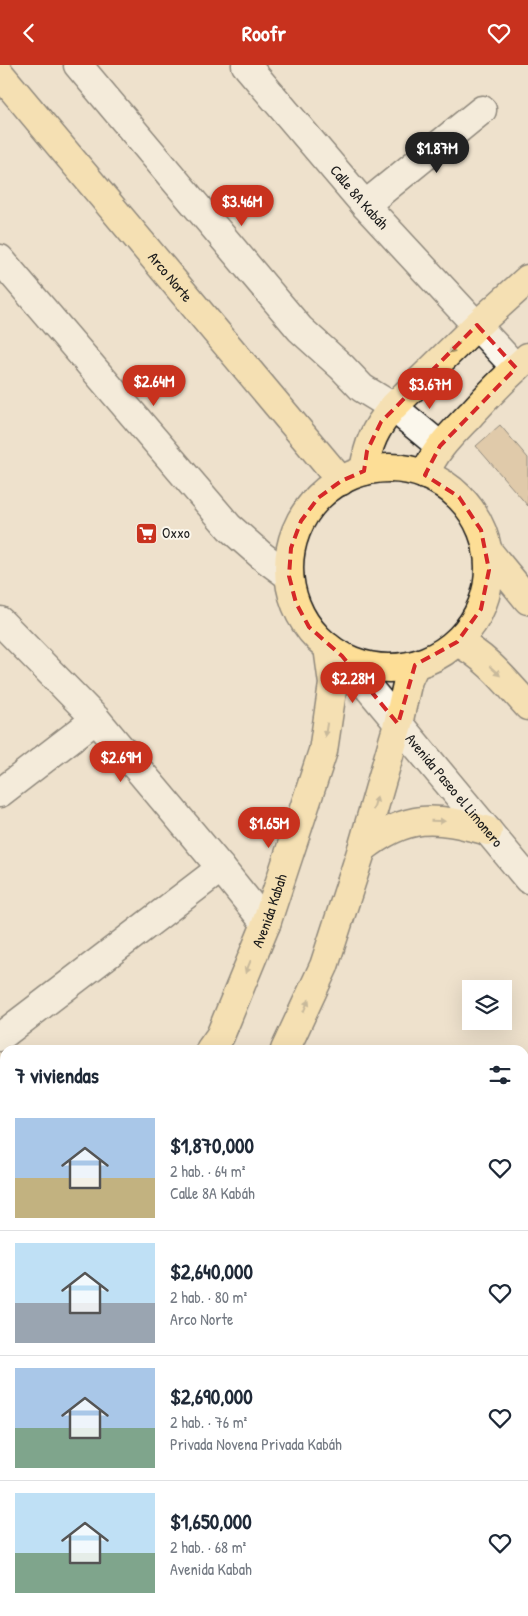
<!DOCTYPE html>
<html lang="es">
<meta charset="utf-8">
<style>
body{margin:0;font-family:"Patrick Hand",sans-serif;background:#f6f6f7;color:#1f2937;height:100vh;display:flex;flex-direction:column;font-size:19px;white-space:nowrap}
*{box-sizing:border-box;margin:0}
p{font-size:16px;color:#747a83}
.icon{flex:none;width:28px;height:28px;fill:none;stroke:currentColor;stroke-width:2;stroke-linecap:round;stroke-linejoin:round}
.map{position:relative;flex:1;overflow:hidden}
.sheet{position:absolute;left:0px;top:980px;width:529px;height:571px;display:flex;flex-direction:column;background:#fff;border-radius:15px 15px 0 0;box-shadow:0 5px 20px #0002}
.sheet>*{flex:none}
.tools{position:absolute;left:462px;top:915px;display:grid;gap:10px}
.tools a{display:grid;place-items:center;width:50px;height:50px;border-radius:0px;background:#fff;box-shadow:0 5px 20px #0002;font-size:25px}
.price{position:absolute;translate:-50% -42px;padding:0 11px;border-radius:18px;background:#c8321e;color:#fff;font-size:16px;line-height:32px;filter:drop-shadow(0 1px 2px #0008)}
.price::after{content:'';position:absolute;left:50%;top:30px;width:15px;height:11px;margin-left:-8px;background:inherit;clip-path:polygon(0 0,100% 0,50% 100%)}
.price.on{background:#222;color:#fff}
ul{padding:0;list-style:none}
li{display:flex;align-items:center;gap:15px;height:125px;padding:0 15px}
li+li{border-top:1px solid #e0e1e3}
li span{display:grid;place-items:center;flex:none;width:140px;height:100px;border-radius:0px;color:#555}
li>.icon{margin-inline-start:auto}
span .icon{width:60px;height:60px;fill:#fffc;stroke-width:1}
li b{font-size:21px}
h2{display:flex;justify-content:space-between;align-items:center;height:60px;padding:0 15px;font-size:21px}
header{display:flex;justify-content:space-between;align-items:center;height:65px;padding:0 15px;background:#c8321e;color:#fff;font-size:22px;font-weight:800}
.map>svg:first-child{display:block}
.built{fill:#e4d1b6}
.building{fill:#cead81;stroke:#1c1c1c}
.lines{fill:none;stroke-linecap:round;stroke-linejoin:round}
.minor-casing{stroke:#1c1c1c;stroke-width:31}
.major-casing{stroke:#1c1c1c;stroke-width:31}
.minor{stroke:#fbf7ec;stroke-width:28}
.major{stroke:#fdde96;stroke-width:28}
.oneway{fill:#98875f}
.marked{fill:none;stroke:#d62828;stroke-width:4;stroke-dasharray:10 6;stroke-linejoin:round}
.labels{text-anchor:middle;stroke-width:4;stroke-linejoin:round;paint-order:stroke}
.street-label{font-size:15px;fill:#1c1c1c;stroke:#fbf7ec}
.poi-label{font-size:15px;fill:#1c1c1c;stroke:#fbf7ec;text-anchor:start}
</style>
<header><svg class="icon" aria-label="back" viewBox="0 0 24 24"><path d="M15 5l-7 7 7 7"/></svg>Roofr<svg class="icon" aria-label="heart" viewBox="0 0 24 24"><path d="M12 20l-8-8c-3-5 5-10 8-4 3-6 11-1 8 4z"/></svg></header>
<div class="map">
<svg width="528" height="1551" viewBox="0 0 528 1551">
<rect width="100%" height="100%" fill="#eee1cc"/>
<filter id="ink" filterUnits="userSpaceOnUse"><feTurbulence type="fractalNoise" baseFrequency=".02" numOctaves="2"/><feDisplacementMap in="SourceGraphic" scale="10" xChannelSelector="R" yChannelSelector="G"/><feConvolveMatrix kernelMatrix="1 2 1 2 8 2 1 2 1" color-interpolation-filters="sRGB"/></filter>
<g filter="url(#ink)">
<path class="built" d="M528 1383V1551H335L340 1546H524V1387Z"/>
<path class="building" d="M500 360 528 393V441L476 381Z"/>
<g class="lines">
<defs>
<g id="minor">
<path d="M78 0 300 264 342 302 362 323 393 342 440 381"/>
<path id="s1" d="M246 0 365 140 516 303"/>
<path d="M365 140 482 45"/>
<path d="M0 194 229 462 262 491 289 511"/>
<path d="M0 556 96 654 221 803 266 859"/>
<path id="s2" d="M342 591 528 814"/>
<path d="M0 728 96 654"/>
<path d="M0 972 221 803"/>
<path d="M524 1302 528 1298"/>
<path d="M524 1356 528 1352"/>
<path d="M0 1368 5 1374"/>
<path d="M57 1551 63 1546"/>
<path d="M239 1551 245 1546"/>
<path d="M290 1551 296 1546"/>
</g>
<g id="major">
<path id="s3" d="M0 9 341 416"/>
<circle cx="389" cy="503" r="100"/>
<path d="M364 406C368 378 375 364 393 342L477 260 528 214"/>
<path d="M425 410C434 385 453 368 471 349 489 329 508 310 528 292"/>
<path d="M487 485 528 535"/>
<path d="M457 577C486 591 507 618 528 641"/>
<path d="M362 784C407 748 435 751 488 766"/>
<path id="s4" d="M210 985 220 971 266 859 323 686 333 619 328 582"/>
<path d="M285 985 324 901 362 784 398 659 408 615 415 600"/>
<path d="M0 1173 5 1170"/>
<path d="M0 1253 5 1249"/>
</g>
</defs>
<use href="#minor" class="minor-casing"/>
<use href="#major" class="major-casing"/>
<use href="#minor" class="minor"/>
<use href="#major" class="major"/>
</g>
<defs><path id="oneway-solid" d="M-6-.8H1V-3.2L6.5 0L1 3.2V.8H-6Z" transform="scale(1.25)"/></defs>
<g class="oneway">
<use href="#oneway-solid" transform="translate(454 283) rotate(136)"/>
<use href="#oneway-solid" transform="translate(495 606) rotate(42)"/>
<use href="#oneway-solid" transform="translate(326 665) rotate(99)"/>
<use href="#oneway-solid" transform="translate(375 738) rotate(-74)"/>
<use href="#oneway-solid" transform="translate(438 756) rotate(2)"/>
<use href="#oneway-solid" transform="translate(248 902) rotate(112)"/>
<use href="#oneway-solid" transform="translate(306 941) rotate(-66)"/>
</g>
</g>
<path d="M0 0H528V1551H0ZM477 260 516 303 440 381 425 410 459 432 481 465 489 505 481 544 457 577 415 600 398 659 342 591 309 562 296 538 289 511 291 483 301 456 318 433 341 416 364 406 367 386 381 357Z" fill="#eee1cc" fill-opacity=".55" fill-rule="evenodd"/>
<path class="marked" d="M477 260 516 303 440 381 425 410 459 432 481 465 489 505 481 544 457 577 415 600 398 659 342 591 309 562 296 538 289 511 291 483 301 456 318 433 341 416 364 406 367 386 381 357Z"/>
<defs>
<symbol id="supermarket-square" viewBox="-11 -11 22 22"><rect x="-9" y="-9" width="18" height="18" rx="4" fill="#c8321e" stroke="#fbf7ec"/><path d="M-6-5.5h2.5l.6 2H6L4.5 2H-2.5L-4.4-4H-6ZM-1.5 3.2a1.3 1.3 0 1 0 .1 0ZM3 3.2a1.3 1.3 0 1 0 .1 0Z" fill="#fff"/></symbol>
</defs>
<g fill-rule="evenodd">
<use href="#supermarket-square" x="134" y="456" width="25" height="25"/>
</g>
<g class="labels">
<g class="street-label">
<text dy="5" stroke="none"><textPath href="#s1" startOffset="174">Calle 8A Kabáh</textPath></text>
<text dy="5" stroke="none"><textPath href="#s3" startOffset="265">Arco Norte</textPath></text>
<text dy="5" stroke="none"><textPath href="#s2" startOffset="175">Avenida Paseo el Limonero</textPath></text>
<text dy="5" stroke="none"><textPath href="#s4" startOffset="152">Avenida Kabah</textPath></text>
</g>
<g class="poi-label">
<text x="162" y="473">Oxxo</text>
</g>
</g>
</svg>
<div class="tools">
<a><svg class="icon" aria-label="layers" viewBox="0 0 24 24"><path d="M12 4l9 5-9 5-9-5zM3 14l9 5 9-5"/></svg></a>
</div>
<b class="price on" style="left:437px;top:109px">$1.87M</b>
<b class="price" style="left:242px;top:162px">$3.46M</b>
<b class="price" style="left:154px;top:342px">$2.64M</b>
<b class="price" style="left:430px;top:345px">$3.67M</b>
<b class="price" style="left:353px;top:639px">$2.28M</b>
<b class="price" style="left:121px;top:718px">$2.69M</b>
<b class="price" style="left:269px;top:784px">$1.65M</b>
<section class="sheet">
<h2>7 viviendas<svg class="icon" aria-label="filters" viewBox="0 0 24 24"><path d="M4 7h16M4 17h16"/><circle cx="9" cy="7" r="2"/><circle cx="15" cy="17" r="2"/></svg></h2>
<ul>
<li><span style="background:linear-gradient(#a9c7e8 60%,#c2b280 0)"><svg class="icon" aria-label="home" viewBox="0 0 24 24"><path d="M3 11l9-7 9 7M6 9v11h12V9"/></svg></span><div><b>$1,870,000</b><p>2 hab. · 64 m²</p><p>Calle 8A Kabáh</p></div><svg class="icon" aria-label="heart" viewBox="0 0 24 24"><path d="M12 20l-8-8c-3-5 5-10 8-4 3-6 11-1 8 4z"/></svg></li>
<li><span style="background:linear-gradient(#bfe0f5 60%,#9aa5b1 0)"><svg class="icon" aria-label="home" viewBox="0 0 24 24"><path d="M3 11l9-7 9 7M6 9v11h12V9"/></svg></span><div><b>$2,640,000</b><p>2 hab. · 80 m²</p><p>Arco Norte</p></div><svg class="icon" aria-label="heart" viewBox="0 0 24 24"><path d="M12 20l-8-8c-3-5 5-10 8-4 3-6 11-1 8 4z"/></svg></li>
<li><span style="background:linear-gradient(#a9c7e8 60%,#7fa58c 0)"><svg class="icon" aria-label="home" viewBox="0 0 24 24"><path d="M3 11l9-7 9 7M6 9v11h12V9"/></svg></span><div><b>$2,690,000</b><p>2 hab. · 76 m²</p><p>Privada Novena Privada Kabáh</p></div><svg class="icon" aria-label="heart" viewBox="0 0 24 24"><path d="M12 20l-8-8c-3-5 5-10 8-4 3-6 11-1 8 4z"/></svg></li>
<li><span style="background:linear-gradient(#bfe0f5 60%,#7fa58c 0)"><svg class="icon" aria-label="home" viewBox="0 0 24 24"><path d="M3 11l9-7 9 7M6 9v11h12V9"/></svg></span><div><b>$1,650,000</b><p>2 hab. · 68 m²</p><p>Avenida Kabah</p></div><svg class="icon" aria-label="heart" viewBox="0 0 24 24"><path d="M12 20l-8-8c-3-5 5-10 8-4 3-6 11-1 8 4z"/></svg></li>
</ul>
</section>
</div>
